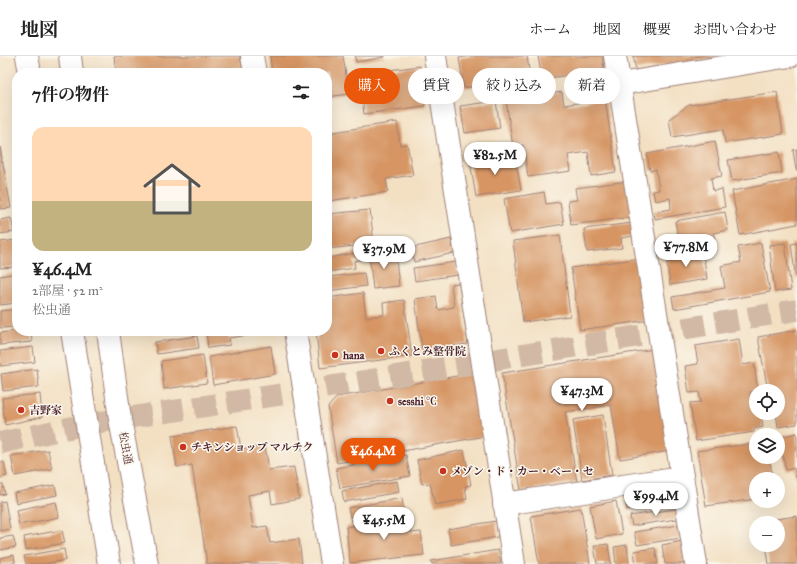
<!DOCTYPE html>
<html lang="ja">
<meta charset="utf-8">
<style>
body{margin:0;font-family:"IM FELL Great Primer","Noto Serif JP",serif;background:#f2f2f2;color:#222;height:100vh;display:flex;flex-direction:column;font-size:15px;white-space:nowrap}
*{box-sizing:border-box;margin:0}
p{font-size:13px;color:#767676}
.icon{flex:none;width:22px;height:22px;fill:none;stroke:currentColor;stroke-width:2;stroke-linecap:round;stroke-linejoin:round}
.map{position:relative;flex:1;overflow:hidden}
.sheet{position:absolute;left:12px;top:12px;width:320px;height:268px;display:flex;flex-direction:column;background:#fff;border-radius:16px;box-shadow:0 4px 16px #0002}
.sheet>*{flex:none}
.hud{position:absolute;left:344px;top:12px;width:380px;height:36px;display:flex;gap:8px}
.fabs{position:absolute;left:749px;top:328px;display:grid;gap:8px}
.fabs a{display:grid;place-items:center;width:36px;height:36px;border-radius:50%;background:#fff;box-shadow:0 4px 16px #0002;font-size:20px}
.price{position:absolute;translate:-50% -34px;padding:0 9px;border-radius:14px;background:#fff;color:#222;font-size:13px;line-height:26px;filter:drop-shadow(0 1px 2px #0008)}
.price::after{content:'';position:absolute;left:50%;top:24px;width:12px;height:9px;margin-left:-6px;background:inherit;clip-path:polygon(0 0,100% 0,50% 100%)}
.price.on{background:#ea580c;color:#fff}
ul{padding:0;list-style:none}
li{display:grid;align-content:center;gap:8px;height:212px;padding:0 20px}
li span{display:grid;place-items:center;height:124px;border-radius:12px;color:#555}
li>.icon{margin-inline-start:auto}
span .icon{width:72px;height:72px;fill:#fffc;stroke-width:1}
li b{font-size:17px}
h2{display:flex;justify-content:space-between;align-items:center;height:48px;padding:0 20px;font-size:17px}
.tag{padding:0 14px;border-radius:18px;background:#fff;box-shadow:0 4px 16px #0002;font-size:14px;line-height:36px}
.tag.on{background:#ea580c;color:#fff}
header{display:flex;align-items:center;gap:24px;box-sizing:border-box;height:56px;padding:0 20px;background:#fff;border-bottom:1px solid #e0e0e0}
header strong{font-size:19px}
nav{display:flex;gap:22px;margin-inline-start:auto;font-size:14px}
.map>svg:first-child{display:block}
.building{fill:#d69563}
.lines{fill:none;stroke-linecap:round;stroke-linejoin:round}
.minor-tunnel{stroke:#d1b9a5;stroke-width:22;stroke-dasharray:22 11;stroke-linecap:butt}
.minor-casing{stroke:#9e8077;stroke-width:24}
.minor{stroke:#fff;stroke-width:22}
.poi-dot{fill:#c8321e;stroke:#fbf7ec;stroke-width:1.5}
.labels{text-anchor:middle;stroke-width:3;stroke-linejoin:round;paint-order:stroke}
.poi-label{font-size:11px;font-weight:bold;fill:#4a1f2b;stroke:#fbf7ec;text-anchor:start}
.street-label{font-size:11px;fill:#4a1f2b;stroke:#fbf7ec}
</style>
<header>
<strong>地図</strong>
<nav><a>ホーム</a><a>地図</a><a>概要</a><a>お問い合わせ</a></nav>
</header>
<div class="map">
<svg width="797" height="508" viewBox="0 0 797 508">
<rect width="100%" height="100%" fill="#fbf7ec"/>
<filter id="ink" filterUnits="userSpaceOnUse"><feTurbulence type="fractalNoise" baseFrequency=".025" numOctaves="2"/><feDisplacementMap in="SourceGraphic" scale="8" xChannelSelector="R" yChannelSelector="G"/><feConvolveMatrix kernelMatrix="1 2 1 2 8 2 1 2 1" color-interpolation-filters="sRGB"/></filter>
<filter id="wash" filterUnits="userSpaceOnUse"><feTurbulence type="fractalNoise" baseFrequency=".012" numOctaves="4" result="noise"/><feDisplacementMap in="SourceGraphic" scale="16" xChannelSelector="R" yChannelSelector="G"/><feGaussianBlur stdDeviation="0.9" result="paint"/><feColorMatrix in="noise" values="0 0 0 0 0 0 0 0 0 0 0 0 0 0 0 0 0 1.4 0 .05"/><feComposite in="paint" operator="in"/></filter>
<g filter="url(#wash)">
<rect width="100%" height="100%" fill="#f3e0c3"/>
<g id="blocks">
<g class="building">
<path d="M114 0H240L243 16 116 17Z"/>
<path d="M270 0H343L349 38 327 41V17H272Z"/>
<path d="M355 0H385V1L356 6Z"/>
<path d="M471 0H527L530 21 464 32 459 2Z"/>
<path d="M538 0H602L604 14 542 23Z"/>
<path d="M633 0H713V1L636 14Z"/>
<path d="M420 10 425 50 364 58 359 18Z"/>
<path d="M562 36 564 49 605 43 616 116 591 120 588 96 568 99 571 115 528 121 523 89 513 91 506 44Z"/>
<path d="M777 36 783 78 725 87 723 73 672 81 669 63 689 49Z"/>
<path d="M496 45 500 72 465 77 460 50Z"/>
<path d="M397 66 400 89 407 88 413 119 386 123 388 136 329 145 327 77Z"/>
<path d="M715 85 722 120 711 122 713 135 722 133 725 151 655 163 654 156 671 153 670 142 655 145 653 135 659 134 656 113 650 115 647 98Z"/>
<path d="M0 91 11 152 0 153Z"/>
<path d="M797 93V114H796L793 94Z"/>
<path d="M779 96 782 117 732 125 728 104Z"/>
<path d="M506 99 507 103 515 101 521 134 476 141 470 105Z"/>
<path d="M797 123V168L740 179 732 135Z"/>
<path d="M628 125 633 161 571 169 568 145 577 144 575 132Z"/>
<path d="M544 136 546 148 560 146 564 168 510 177 504 143Z"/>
<path d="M370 154 374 188 327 193V158Z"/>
<path d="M725 156 728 174 713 177 715 183 680 190 675 165Z"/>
<path d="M11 162 14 176 0 178V164Z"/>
<path d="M632 167 634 180 621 182 622 192 587 196 584 173Z"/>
<path d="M560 179 570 260 523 266 513 185Z"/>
<path d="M451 183 454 197 414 206 411 192Z"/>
<path d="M17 184V211L0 212V186Z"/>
<path d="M761 187 770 236 674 253 672 241 725 232 721 210 741 206 738 191Z"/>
<path d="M785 187 791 234 775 236 769 189Z"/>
<path d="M797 187V223H796L791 188Z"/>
<path d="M395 194 399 230 373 233 369 198Z"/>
<path d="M362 196 364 203 354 205 355 212 327 216V202Z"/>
<path d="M703 196 707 223 670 229 666 201Z"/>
<path d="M640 202 649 264 580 274 571 212Z"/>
<path d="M456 206 458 219 415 225 413 212Z"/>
<path d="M17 217V247L0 249V220Z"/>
<path d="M364 217 366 230 327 235V221Z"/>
<path d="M459 227 468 288 422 294 415 243 436 240 438 254 454 251 451 228Z"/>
<path d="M363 237 366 261 384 259 383 247 404 244 412 300 320 312 316 275H327V242Z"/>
<path d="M17 253V271L0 272V255Z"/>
<path d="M797 274V368L778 371 776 357H778V335H768L758 281Z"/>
<path d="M16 275H31L32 286 0 289V277Z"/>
<path d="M206 275H270V276L229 282 230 289 208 292Z"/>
<path d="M197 280 199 292 157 298 155 286Z"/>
<path d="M739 283 743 309 754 307 758 335 750 336 753 354H756V357H761L763 371 754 373V376L696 385 690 347 701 346 699 336 689 337 685 310 698 308 695 290Z"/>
<path d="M271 290 275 318 213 329 209 301Z"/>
<path d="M33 291 35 306 0 310V295Z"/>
<path d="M654 293 670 395 620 403 611 349 565 356 577 426 521 435 502 317Z"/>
<path d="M203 299 207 327 164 333 161 305Z"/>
<path d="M37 313 39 331 3 335 1 318Z"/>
<path d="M474 317 485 380 337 407 328 351 337 341Z"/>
<path d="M40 338 42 361 5 369 2 342Z"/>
<path d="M603 359 612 419 582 424 573 364Z"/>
<path d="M237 370 241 393 265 390 269 414 294 411 299 443 272 448 270 435 248 439 253 472 267 470 270 487 299 483 302 508H207L192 409 177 411 172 380Z"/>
<path d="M797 377V422H796L794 412 786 414 783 400 778 401V381Z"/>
<path d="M756 387V401H769L773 423H756V443L706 450 697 395Z"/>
<path d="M48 394 52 413 15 420 11 400Z"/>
<path d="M464 394 471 429 465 430 467 443 435 449 430 427 422 428 417 404Z"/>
<path d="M406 399 410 420 340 432 336 412Z"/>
<path d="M0 406H4L7 420 0 422Z"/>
<path d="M397 425 399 436 344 446 342 435Z"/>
<path d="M0 428H3L5 438 0 439Z"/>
<path d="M55 429 57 439 16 447 14 437Z"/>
<path d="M677 432 679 446 627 454 625 439Z"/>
<path d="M402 442 404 456 351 465 348 452Z"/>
<path d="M5 445 10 473 0 475V446Z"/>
<path d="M616 445 622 478 596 483 590 450Z"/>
<path d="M56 446 59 461 19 469 16 454Z"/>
<path d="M581 452 590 508H539L531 460Z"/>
<path d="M681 452 683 462 632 470 630 460Z"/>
<path d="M797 460V508H769L766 489H778V467H763V465Z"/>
<path d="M410 461 411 477 421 476 424 499 350 507 346 471Z"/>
<path d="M496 465 498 481 451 489 448 473Z"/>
<path d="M679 469 681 482 637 489 634 476Z"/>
<path d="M62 474 65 487 26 494 24 481Z"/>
<path d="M13 480 16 491 0 494V482Z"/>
<path d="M687 484 691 508H665L662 489Z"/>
<path d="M608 488 611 508H597L594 490Z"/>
<path d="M627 489 629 508H616L614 491Z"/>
<path d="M655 492 658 508H636L634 495Z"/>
<path d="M64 493 66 504 44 508H26L24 500Z"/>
<path d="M498 494 501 508H432L431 505Z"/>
<path d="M14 499 15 507 0 508V502Z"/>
</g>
</g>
</g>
<g filter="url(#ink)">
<use href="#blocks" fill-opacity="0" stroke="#9e8077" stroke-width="1"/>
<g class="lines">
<path class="minor-tunnel" d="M0 387 87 368 304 335 797 254"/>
<defs>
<g id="minor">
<path d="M27 0 30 17"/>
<path d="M70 0 72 17"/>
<path d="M252 0 255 17"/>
<path d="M435 0 514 508"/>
<path d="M615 0 696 508"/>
<path d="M620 28 790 0"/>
<path d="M72 275 109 508"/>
<path d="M108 275 120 363 147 508"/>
<path d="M295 275 332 508"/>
<path d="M504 448 682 421"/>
</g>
</defs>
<use href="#minor" class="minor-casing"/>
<use href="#minor" class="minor"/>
</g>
</g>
<g class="poi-dot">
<circle cx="381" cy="295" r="4"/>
<circle cx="335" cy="299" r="4"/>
<circle cx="390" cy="345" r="4"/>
<circle cx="21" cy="354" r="4"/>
<circle cx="183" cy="391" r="4"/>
<circle cx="443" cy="415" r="4"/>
</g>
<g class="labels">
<g class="poi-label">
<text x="389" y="299">ふくとみ整骨院</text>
<text x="343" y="303">hana</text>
<text x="398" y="349">sesshi ℃</text>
<text x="29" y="358">吉野家</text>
<text x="191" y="395">チキンショップ マルチク</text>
<text x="451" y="419">メゾン・ド・カー・ベー・セ</text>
</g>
<g class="street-label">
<text transform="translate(126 392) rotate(79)" y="4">松虫通</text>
</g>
</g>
</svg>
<div class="fabs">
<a><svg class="icon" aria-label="locate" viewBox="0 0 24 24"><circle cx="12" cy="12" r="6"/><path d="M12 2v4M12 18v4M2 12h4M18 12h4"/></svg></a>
<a><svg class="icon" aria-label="layers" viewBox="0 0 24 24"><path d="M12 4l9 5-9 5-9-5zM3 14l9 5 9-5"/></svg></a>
<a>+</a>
<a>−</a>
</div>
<b class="price" style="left:495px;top:120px">¥82.5M</b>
<b class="price" style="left:686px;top:212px">¥77.8M</b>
<b class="price" style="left:384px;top:214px">¥37.9M</b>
<b class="price" style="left:582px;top:356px">¥47.3M</b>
<b class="price on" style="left:373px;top:416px">¥46.4M</b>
<b class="price" style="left:656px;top:461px">¥99.4M</b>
<b class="price" style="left:384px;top:485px">¥45.5M</b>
<div class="hud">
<a class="tag on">購入</a>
<a class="tag">賃貸</a>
<a class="tag">絞り込み</a>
<a class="tag">新着</a>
</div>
<section class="sheet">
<h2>7件の物件<svg class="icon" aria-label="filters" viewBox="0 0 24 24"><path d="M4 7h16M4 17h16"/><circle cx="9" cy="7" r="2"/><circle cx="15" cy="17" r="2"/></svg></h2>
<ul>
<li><span style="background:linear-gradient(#ffd9b3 60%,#c2b280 0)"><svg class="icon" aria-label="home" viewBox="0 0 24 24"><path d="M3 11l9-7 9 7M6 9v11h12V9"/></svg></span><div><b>¥46.4M</b><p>2部屋 · 52 m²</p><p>松虫通</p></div></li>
</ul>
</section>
</div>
